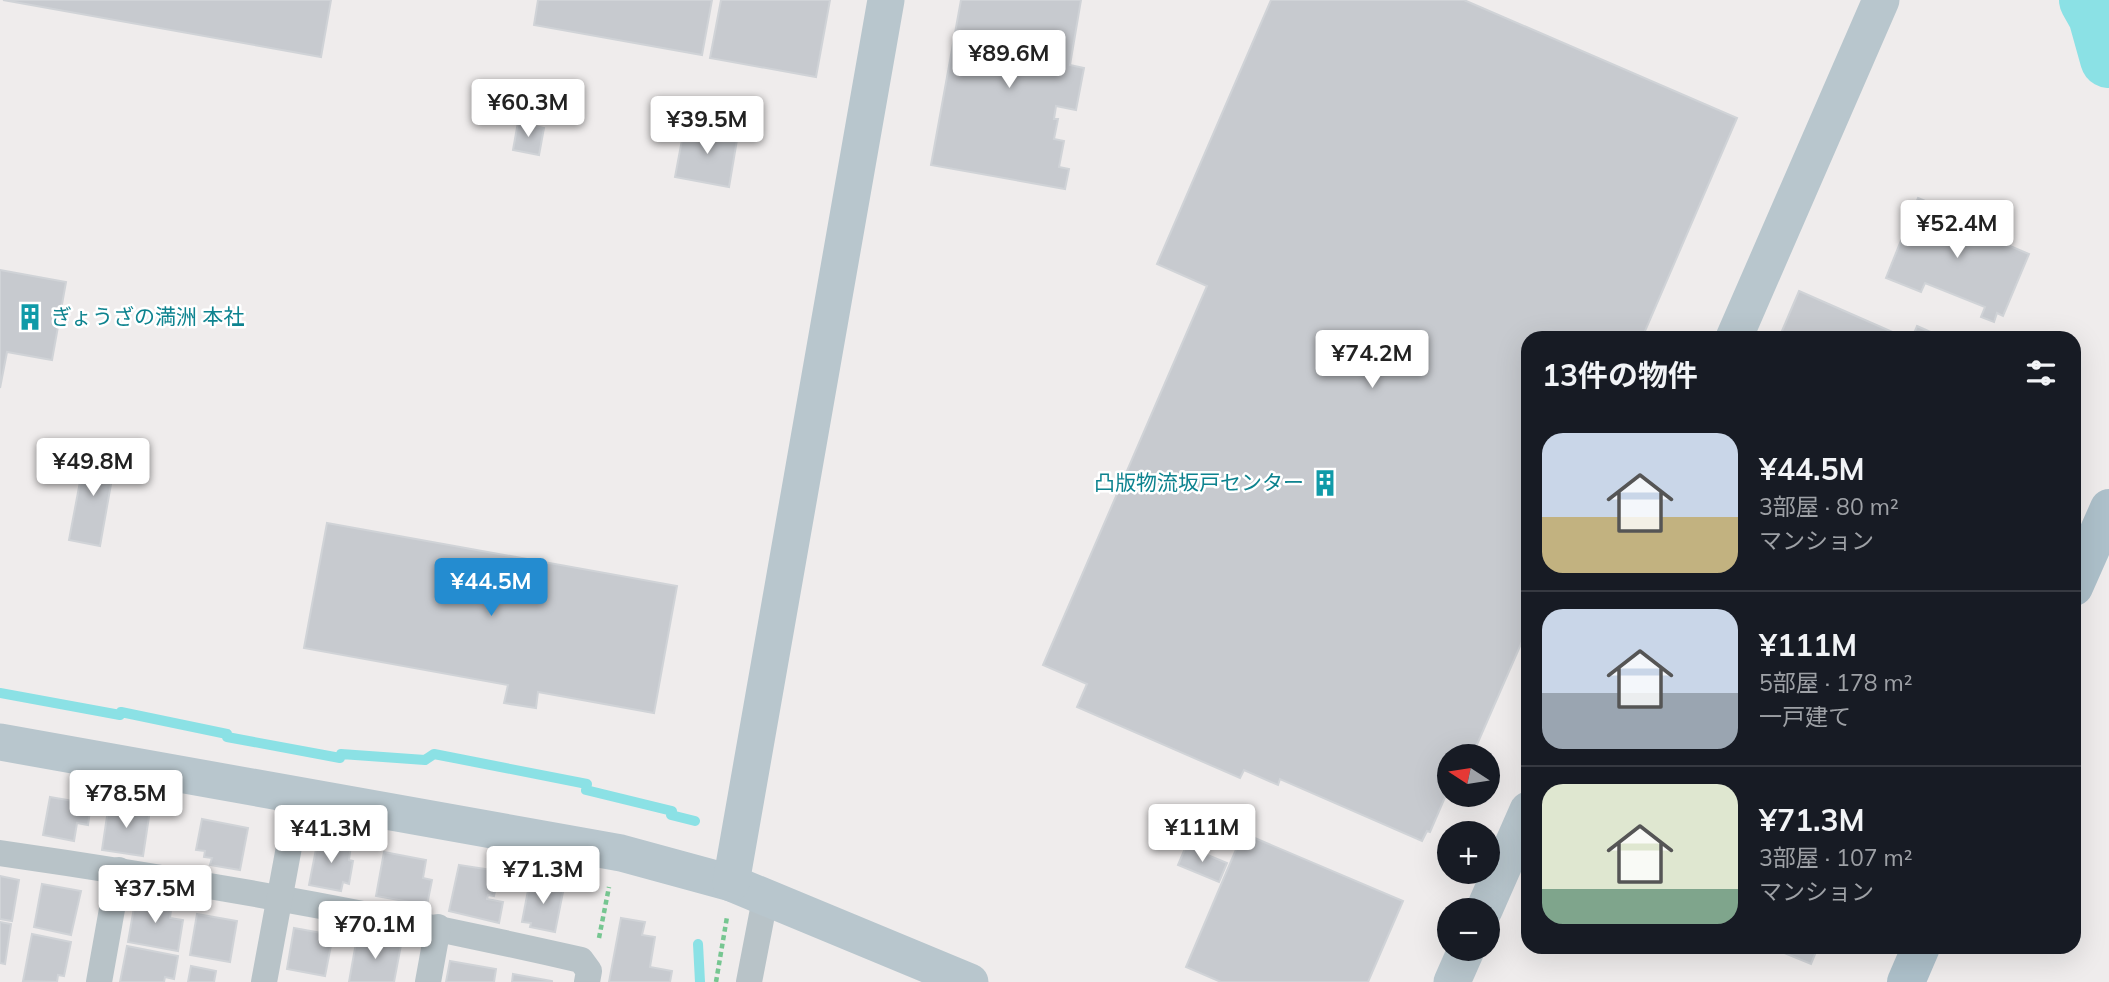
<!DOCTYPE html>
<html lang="ja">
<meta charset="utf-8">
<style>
body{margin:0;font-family:Mulish,"Noto Sans JP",sans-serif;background:#20242c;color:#f1f3f6;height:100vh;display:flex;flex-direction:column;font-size:26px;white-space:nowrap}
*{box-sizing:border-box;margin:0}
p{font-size:23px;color:#9ea1a6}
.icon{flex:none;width:38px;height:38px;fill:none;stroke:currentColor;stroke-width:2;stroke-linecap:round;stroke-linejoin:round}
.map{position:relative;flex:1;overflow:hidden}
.drawer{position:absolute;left:1521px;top:331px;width:560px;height:623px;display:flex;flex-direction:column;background:#171b24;border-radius:21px;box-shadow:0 7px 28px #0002}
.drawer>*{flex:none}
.needle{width:46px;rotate:282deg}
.fabs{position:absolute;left:1437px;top:744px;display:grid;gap:14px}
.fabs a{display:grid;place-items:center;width:63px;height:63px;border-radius:50%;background:#171b24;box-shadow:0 7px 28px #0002;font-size:35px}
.price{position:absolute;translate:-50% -60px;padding:0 16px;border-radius:7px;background:#fff;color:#222;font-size:23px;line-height:46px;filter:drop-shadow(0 2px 4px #0008)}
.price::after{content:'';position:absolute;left:50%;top:42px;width:21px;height:16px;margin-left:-10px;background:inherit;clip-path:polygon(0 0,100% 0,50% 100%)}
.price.active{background:#248cd0;color:#fff}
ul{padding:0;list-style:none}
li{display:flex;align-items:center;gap:21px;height:175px;padding:0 21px}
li+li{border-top:2px solid #363941}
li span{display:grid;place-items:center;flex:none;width:196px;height:140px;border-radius:21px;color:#555}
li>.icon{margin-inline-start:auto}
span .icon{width:84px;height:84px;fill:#fffc;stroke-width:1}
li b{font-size:30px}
h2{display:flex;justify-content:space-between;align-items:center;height:84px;padding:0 21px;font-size:30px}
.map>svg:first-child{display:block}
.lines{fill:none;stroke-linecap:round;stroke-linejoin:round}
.stream{stroke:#8be1e5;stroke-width:10}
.river{stroke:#8be1e5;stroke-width:58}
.building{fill:#c7cacf;stroke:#d0d3d7;stroke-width:2}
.path{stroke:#76c691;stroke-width:4.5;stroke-dasharray:5 3.5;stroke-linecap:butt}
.street{stroke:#b8c3c8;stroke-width:26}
.secondary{stroke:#b8c6cd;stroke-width:37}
.primary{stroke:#adc0ca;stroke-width:38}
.labels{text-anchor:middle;stroke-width:5;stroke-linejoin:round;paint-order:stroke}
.culture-label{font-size:21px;fill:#0d838f;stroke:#fff;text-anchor:start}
</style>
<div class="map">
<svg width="2109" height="982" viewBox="0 0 2109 982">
<rect width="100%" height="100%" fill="#efecec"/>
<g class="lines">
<g class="stream">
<path d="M0 693 120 715 121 712 227 734V737L340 758 341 754 425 760 434 754 587 784 586 790 672 811 671 815 695 821"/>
<path d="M698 944 700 982"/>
</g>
<path class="river" d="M2088 0 2097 16 2109 59"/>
</g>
<g class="building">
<path d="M3 0H331L321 57Z"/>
<path d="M538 0H712L702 55 534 25Z"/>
<path d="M721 0H830L816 77 710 58Z"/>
<path d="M961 0H1081L1070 65 1084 68 1076 110 1056 106 1054 119H1058L1054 139 1064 141 1059 167 1069 169 1065 189 931 165Z"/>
<path d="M1271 0H1464L1737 118 1642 338H1528V628L1472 756H1449V788L1430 832 1427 831 1422 841 1280 779 1278 785 1244 770 1240 778 1077 707 1087 684 1043 665 1207 286 1157 264Z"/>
<path d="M518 122 544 128 539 155 513 150Z"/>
<path d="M685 124 738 134 729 187 675 177Z"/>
<path d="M1918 198 1973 221 1970 229 2029 254 2003 316 1997 313 1994 322 1981 317 1985 307 1925 283 1921 292 1886 278Z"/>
<path d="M0 270 66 282 52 360 7 352 0 388Z"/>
<path d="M1799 291 1906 338H1779Z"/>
<path d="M1917 326 1944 338H1912Z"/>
<path d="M86 450 116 456 100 546 69 540Z"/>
<path d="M327 523 677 586 654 713 538 692 536 708 504 703 508 685 304 648Z"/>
<path d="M50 797 91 804 88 825 77 823 74 841 43 835Z"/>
<path d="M109 803 150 810 143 856 102 850Z"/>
<path d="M202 819 248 828 240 870 210 865 212 858 204 857 205 851 196 850Z"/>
<path d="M1243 833 1403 901 1368 982H1221L1186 967Z"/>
<path d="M318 839 351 845 349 860 353 861 349 884 343 882 341 891 309 885Z"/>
<path d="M1186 846 1227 863 1219 882 1178 865Z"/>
<path d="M384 852 426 860 423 878 432 880 427 905 376 896Z"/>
<path d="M459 865 499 871 494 896 488 895 487 899 503 902 499 923 449 911Z"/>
<path d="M0 876 19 880 12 921 0 919Z"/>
<path d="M530 880 564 887 555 932 530 927 531 923 522 922Z"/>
<path d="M42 884 81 891 71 935 34 927Z"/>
<path d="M136 896 172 902 170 918 183 920 178 951 128 942Z"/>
<path d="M197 914 237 921 230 962 190 955Z"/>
<path d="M621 918 645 922 642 935 655 937 650 967 672 971 670 982H609Z"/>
<path d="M0 922 11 924 5 964 0 963Z"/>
<path d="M294 928 333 935 325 976 287 969Z"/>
<path d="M32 934 71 942 64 976 58 975 57 982 23 981Z"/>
<path d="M357 937 401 945 394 982H349Z"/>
<path d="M127 946 178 956 174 979 165 977 164 982H120Z"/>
<path d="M1770 947H1818L1811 964Z"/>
<path d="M450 961 496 969 494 982H446Z"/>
<path d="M191 966 216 971 214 982H188Z"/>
<path d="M513 974 552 981V982H512Z"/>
</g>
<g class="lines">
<g class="path">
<path d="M599 938 609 887"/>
<path d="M716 982 727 917"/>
</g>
<g class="street">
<path d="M0 853C195 881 389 916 581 960L589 971 587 982"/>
<path d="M99 982 119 870"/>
<path d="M264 982 299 793"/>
<path d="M428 982 438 927"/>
<path d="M749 982 765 899"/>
</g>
<g class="secondary">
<path d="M1734 338 1881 0"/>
<path d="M0 742 621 853 731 883 970 982"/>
<path d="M731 883 886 0"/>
<path d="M1484 910 1528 810"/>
<path d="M1452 982 1467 948"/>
</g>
<g class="primary">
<path d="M2074 587 2109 508"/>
<path d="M1906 982 1921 947"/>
</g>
</g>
<defs>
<symbol id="building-bare" viewBox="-9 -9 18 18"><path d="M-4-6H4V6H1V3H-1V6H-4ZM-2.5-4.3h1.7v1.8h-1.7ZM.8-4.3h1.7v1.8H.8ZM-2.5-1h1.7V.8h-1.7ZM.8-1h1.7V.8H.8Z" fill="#0f9aa8" stroke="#fff" stroke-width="2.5" paint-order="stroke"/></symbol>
</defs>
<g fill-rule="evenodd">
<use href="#building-bare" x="11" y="298" width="38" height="38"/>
<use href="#building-bare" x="1306" y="464" width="38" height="38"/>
</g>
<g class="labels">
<g class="culture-label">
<text x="51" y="324">ぎょうざの満洲 本社</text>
<text x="1304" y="490" text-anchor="end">凸版物流坂戸センター</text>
</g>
</g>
</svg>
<div class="fabs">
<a><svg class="needle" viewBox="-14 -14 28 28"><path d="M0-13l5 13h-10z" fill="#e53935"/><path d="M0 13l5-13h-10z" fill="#9ea1a6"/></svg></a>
<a>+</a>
<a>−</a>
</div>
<b class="price" style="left:1009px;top:90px">¥89.6M</b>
<b class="price" style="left:528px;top:139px">¥60.3M</b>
<b class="price" style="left:707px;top:156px">¥39.5M</b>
<b class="price" style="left:1957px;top:260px">¥52.4M</b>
<b class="price" style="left:1372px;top:390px">¥74.2M</b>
<b class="price" style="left:93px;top:498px">¥49.8M</b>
<b class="price active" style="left:491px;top:618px">¥44.5M</b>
<b class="price" style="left:126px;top:830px">¥78.5M</b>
<b class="price" style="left:1202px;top:864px">¥111M</b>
<b class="price" style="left:331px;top:865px">¥41.3M</b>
<b class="price" style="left:543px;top:906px">¥71.3M</b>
<b class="price" style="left:155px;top:925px">¥37.5M</b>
<b class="price" style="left:375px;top:961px">¥70.1M</b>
<section class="drawer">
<h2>13件の物件<svg class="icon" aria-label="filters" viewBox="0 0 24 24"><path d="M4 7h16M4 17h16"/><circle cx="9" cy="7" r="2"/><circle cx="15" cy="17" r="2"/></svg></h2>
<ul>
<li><span style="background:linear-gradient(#c9d6e8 60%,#c2b280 0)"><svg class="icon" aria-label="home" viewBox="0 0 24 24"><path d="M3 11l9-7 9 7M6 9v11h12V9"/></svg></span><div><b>¥44.5M</b><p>3部屋 · 80 m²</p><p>マンション</p></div></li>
<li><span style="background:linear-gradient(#c9d6e8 60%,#9aa5b1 0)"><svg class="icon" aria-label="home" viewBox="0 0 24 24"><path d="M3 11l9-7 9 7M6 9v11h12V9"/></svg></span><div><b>¥111M</b><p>5部屋 · 178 m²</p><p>一戸建て</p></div></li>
<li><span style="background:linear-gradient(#dfe7d0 75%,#7fa58c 0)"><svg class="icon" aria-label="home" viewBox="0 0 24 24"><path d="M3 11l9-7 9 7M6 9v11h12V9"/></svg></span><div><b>¥71.3M</b><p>3部屋 · 107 m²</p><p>マンション</p></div></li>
</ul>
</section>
</div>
